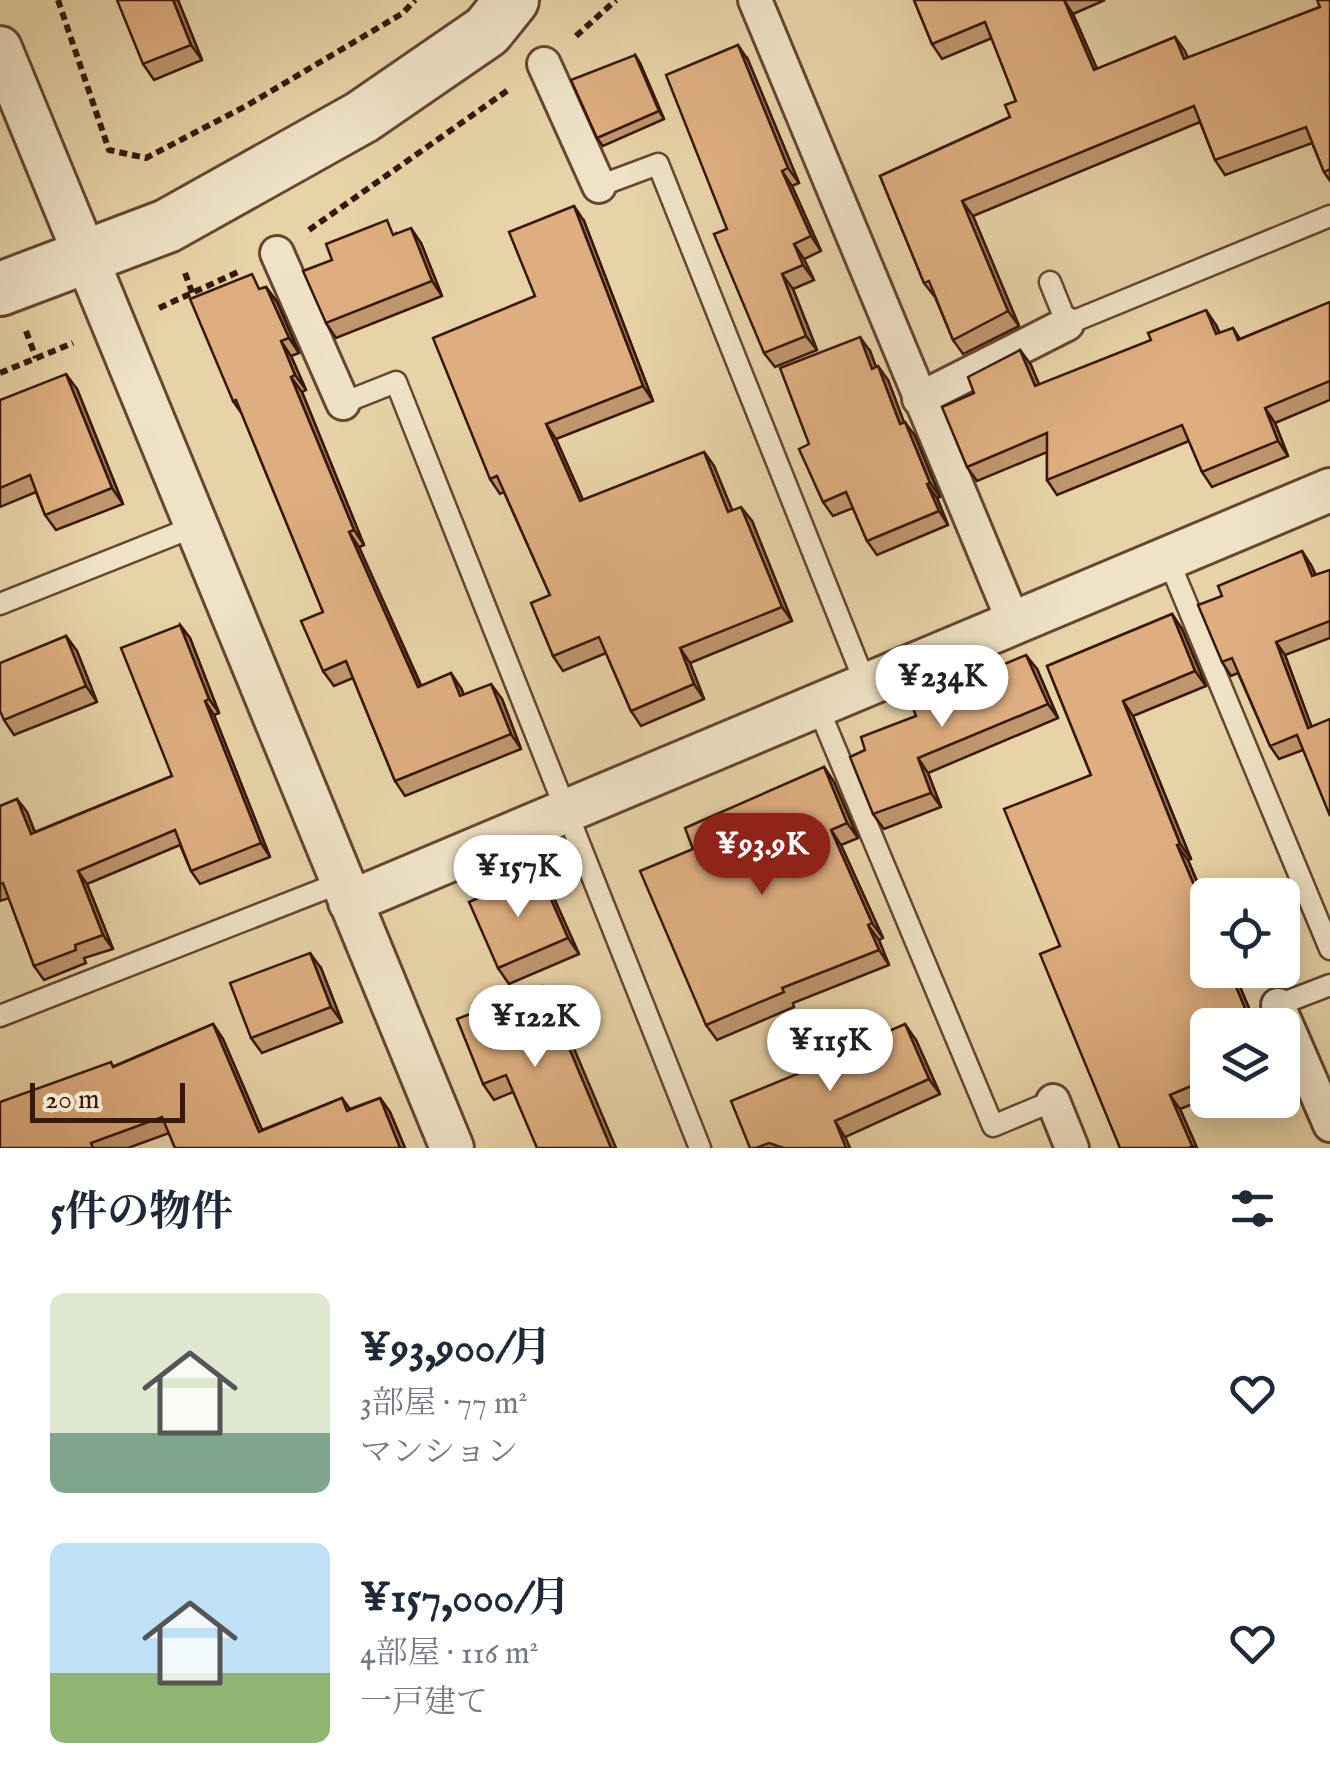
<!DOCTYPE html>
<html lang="ja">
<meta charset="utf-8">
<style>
body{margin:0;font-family:"IM FELL English","Noto Serif JP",serif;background:#f2f2f3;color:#1f2937;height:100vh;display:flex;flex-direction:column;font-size:38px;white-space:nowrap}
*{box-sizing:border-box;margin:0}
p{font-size:32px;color:#747a83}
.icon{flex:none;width:55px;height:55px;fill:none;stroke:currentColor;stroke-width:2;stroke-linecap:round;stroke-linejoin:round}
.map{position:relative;height:1148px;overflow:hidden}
.side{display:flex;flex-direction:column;background:#fff;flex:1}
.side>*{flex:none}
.controls{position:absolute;left:1190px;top:878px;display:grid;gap:20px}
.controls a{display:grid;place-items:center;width:110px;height:110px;border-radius:15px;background:#fff;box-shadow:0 5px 25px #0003;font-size:50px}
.scale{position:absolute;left:30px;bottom:25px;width:155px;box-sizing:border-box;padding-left:10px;border:5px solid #38180b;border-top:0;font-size:28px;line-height:35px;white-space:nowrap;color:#38180b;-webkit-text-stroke:8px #efe2c6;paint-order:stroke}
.price{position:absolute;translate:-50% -85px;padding:0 22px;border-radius:35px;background:#fff;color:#222;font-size:32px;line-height:65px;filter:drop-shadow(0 2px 5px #0008)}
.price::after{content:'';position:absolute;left:50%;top:60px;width:30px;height:22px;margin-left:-15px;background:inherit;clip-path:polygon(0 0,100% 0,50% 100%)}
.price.on{background:#8f2418;color:#fff}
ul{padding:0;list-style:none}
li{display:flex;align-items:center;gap:30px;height:250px;padding:0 50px}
li span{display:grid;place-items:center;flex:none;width:280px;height:200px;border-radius:15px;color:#555}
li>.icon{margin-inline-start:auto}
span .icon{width:120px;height:120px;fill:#fffc;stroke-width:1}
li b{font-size:42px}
h2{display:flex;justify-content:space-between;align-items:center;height:120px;padding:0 50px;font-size:42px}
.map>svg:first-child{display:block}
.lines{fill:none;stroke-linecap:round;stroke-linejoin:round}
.service-casing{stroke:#644732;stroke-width:25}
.pedestrian-casing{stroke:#644732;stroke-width:38}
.minor-casing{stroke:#644732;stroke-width:48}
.tertiary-casing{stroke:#644732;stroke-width:58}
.path{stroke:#38180b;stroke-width:6;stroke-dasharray:8 5;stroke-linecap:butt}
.service{stroke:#efe2c6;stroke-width:20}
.pedestrian{stroke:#efe2c6;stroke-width:32}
.minor{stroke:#efe2c6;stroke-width:42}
.tertiary{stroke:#efe2c6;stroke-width:52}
.wall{fill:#bf966e;stroke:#38180b;stroke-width:2.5}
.shaded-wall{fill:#9b7a5a;stroke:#38180b;stroke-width:2.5}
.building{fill:#deae80;stroke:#38180b;stroke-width:2.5}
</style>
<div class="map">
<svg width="1330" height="1148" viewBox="0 0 1330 1148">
<rect width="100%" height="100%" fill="#e7d3a7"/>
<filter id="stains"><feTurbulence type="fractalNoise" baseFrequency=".002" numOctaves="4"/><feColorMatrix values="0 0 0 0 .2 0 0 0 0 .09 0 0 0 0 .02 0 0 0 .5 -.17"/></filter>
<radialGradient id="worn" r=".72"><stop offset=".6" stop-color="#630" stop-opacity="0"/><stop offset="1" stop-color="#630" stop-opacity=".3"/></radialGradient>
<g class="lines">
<defs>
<g id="service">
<path d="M599 186 658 164 866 685"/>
<path d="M1050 282 1067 324 1330 216"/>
<path d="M343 403 396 382 700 1148"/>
<path d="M1168 559 1330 949"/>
<path d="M0 604 196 526"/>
<path d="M817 705 993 1126 1053 1101"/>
<path d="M1278 1005 1330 985"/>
<path d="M0 1016 342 882"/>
</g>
<g id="pedestrian">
<path d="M755 0 1014 623"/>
<path d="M544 64 599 186"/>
<path d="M277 253 343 403"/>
<path d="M919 399 1067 324"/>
<path d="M1278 1005 1330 1125"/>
<path d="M1053 1101 1072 1148"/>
</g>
<g id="minor">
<path d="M0 48 452 1148"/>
<path d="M350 902 1330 490"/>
</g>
<path id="tertiary" d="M0 289 167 226 362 117 487 31 512 0"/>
</defs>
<use href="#service" class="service-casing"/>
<use href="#pedestrian" class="pedestrian-casing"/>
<use href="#minor" class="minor-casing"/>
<use href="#tertiary" class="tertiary-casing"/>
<g class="path">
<path d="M58 0 109 150 146 158 246 106 403 13 415 0"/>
<path d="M576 36 616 0"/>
<path d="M309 230 511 88"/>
<path d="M185 273 193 295"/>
<path d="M159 308 238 272"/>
<path d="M26 331 36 358"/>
<path d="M0 373 73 343"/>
</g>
<use href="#service" class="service"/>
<use href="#pedestrian" class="pedestrian"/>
<use href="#minor" class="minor"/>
<use href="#tertiary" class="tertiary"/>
</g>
<g class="wall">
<path d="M178 0 202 60 154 80 143 64Z"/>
<path d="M914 0H1105L1073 14 1097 69 1175 37 1188 58 1320 7 1330 0V181L1324 172 1312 143 1225 175 1215 160 1200 122 973 216 1019 326 963 354 953 340 935 297 924 283 880 176 1010 117 1016 101 992 38 942 59 932 44Z"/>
<path d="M635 55 640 63 664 119 603 146 597 138Z"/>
<path d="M748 60 799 183 792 186 821 251 804 259 814 280 793 289 817 350 775 367 764 353 727 229Z"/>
<path d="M584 221 653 401 556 439 583 500 704 452 714 466 732 510 752 521 792 621 690 663 704 699 641 726 631 711 606 653 563 671 553 656 550 595 504 492 500 494 490 479 535 296Z"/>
<path d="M396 233 421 243 442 296 336 338 326 323Z"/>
<path d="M266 287 277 302 299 353 291 356 306 390 302 392 364 545 359 547 421 685 461 688 464 695 502 699 521 749 405 796 395 781 353 678 334 686 323 671V612L242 414 233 401 263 288Z"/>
<path d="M1330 302V400L1275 423 1288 456 1212 487 1202 472 1189 441 1057 495 1047 480V452L977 481 967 467 974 393 1020 350 1031 365 1039 385 1216 325 1220 333 1233 328 1240 339Z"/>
<path d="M870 351 876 367 888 380 904 423 915 436 940 497 937 498 948 525 877 555 867 541 853 508 833 516 823 502 809 444Z"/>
<path d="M77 389 123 504 56 530 45 515 36 492 0 507V400Z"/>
<path d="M1311 565 1316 575 1330 570V638L1285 655 1311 727 1303 750 1279 759 1270 746 1238 673 1231 676 1222 662V596Z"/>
<path d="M1172 614 1182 629 1206 686 1133 716 1191 859 1188 860 1208 908V970H1233L1256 1025H1208V1098L1180 1109 1197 1148H1120L1060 946 1091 775 1047 666Z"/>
<path d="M180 625 190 638 219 713 214 715 270 857 200 884 191 871 180 845 87 884 113 949 84 958 86 963 44 980 34 966 9 898 0 901V806L17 799 27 812 35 832 172 776Z"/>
<path d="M66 636 77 651 97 702 14 735 4 720Z"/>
<path d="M1037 669 1058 718 928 773 941 807 884 829 873 814 865 750Z"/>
<path d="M824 767 834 782 858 838 841 845 883 938 879 940 889 965 793 1003 794 1007 717 1040 706 1025 693 849Z"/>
<path d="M539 872 549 887 579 954 509 984 498 968Z"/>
<path d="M321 968 342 1022 262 1053 251 1038Z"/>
<path d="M554 1001 513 1092 494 1100 483 1084Z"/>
<path d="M213 1024 223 1039 262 1130 342 1098 350 1109 380 1098 390 1112 405 1148H175L169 1133 128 1148H0L114 1066Z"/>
<path d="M916 1040 940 1094 845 1137 850 1148H750Z"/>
</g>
<g class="shaded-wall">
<path d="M173 0H178L202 60 191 45Z"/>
<path d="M1064 0 1073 14 1104 85 1094 70Z"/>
<path d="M1175 37 1185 51 1195 74 1184 59Z"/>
<path d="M738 45 748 60 799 183 788 168Z"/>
<path d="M635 55 640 63 664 119 659 111Z"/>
<path d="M782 171 792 186 821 251 811 236Z"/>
<path d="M962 201 973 216 1019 326 1008 311Z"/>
<path d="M574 206 584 221 653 401 643 386Z"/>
<path d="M411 228 421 243 442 296 432 281Z"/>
<path d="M794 244 804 259 814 280 803 265Z"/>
<path d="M782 274 793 289 817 350 806 336Z"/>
<path d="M266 287 277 302 299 353 289 338Z"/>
<path d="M1206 310 1216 325 1226 349 1216 334Z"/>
<path d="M860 337 870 351 882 383 872 369Z"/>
<path d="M281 341 291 356 306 390 295 375Z"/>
<path d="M1020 350 1031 365 1046 401 1035 386Z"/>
<path d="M878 366 888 380 910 438 900 424Z"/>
<path d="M66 374 77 389 123 504 112 488Z"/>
<path d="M291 377 302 392 364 545 354 530Z"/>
<path d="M1265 408 1275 423 1288 456 1278 441Z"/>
<path d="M905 422 915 436 940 497 930 483Z"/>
<path d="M546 424 556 439 590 516 580 501Z"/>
<path d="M704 452 714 466 739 527 728 512Z"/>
<path d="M927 484 937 498 948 525 939 511Z"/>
<path d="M741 507 752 521 792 621 782 607Z"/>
<path d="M349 532 359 547 428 702 418 687Z"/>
<path d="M1302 551 1311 565 1322 590 1312 576Z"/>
<path d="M1172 614 1182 629 1206 686 1195 671Z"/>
<path d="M180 625 190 638 219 713 209 699Z"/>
<path d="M66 636 77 651 97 702 86 686Z"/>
<path d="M1276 642 1285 655 1317 741 1308 728Z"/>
<path d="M680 648 690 663 704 699 694 684Z"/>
<path d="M1026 655 1037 669 1058 718 1048 704Z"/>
<path d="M451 673 461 688 470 711 460 696Z"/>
<path d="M491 684 502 699 521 749 511 734Z"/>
<path d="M205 701 214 715 270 857 261 843Z"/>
<path d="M1123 701 1133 716 1191 859 1180 844Z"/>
<path d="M918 758 928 773 941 807 931 793Z"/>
<path d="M824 767 834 782 858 838 847 823Z"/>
<path d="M17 799 27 812 40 847 31 834Z"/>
<path d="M831 830 841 845 883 938 872 923Z"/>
<path d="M1177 845 1188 860 1208 908V918Z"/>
<path d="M78 871 87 884 113 949 103 935Z"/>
<path d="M539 872 549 887 579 954 568 938Z"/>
<path d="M868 925 879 940 889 965 879 950Z"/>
<path d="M310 953 321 968 342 1022 331 1007Z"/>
<path d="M1229 970H1233L1256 1025H1252Z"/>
<path d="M543 986 554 1001 616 1148H611Z"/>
<path d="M213 1024 223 1039 269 1146 259 1132Z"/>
<path d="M905 1024 916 1040 940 1094 929 1079Z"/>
<path d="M1170 1095 1180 1109 1197 1148 1192 1146Z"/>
<path d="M380 1098 390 1112 405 1148H400Z"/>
<path d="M835 1121 845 1137 850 1148H846Z"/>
</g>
<g class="building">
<path d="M117 0H173L191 45 143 64Z"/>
<path d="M914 0H1064L1094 70 1175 37 1184 59 1320 7 1317 0H1330V169L1324 172 1306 127 1215 160 1194 106 962 201 1008 311 953 340 929 281 924 283 880 176 1010 117 1005 105 1016 101 985 22 932 44Z"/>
<path d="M738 45 788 168 782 171 811 236 794 244 803 265 782 274 806 336 764 353 714 234 727 229 666 75Z"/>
<path d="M635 55 659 111 597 138 571 80Z"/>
<path d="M574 206 643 386 546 424 580 501 704 452 728 512 741 507 782 607 680 648 694 684 631 711 599 637 553 656 531 603 550 595 497 476 490 479 433 338 535 296 509 232Z"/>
<path d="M387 220 393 235 411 228 432 281 326 323 303 271 332 260 326 244Z"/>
<path d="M252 274 259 289 266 287 289 338 281 341 295 375 291 377 354 530 349 532 418 687 451 673 460 696 491 684 511 734 395 781 346 661 323 671 301 621 323 612 236 400 233 401 190 299Z"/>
<path d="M1330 302V381L1265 408 1278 441 1202 472 1182 425 1047 480V433L967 467 942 407 974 393 968 377 1020 350 1035 386 1151 340 1148 333 1206 310 1216 334 1233 328 1238 340Z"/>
<path d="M860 337 872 369 878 366 900 424 905 422 930 483 927 484 939 511 867 541 846 492 823 502 799 449 809 444 780 368Z"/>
<path d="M66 374 112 488 45 515 30 475 0 488V400Z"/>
<path d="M1302 551 1312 576 1330 570V621L1276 642 1308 728 1330 719V816L1297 735 1270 746 1232 658 1222 662 1198 605 1222 596 1218 586Z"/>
<path d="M1172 614 1195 671 1123 701 1180 844 1177 845 1208 918V970H1229L1252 1025H1208V1079L1170 1095 1192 1146 1188 1148H1120L1040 954 1060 946 1004 809 1091 775 1047 666Z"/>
<path d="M180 625 209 699 205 701 261 843 191 871 175 830 78 871 103 935 75 945 76 950 34 966 3 883 0 884V806L17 799 31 834 172 776 121 648Z"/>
<path d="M66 636 86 686 4 720 0 711V663Z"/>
<path d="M1026 655 1048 704 918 758 931 793 873 814 850 757 865 750 861 737 916 716 911 703Z"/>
<path d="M824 767 847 823 831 830 872 923 868 925 879 950 782 988 784 992 706 1025 640 871 693 849 685 828Z"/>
<path d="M539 872 568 938 498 968 469 902Z"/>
<path d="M310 953 331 1007 251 1038 230 983Z"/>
<path d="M543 986 611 1148H537L506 1075 483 1084 457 1019Z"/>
<path d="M213 1024 259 1132 342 1098 347 1111 380 1098 400 1148H175L162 1117 91 1143 93 1148H0V1102L111 1062 113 1067Z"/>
<path d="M905 1024 929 1079 835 1121 846 1148H784L769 1143 756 1148H750L731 1101 829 1061 828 1058Z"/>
</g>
<rect width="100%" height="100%" filter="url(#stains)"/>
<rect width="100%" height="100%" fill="url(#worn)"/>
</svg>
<div class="controls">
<a><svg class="icon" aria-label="locate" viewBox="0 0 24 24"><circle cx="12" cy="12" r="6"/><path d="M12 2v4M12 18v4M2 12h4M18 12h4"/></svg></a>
<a><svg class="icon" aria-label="layers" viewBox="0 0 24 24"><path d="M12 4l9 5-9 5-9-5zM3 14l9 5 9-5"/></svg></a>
</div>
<div class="scale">20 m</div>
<b class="price" style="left:942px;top:730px">¥234K</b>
<b class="price on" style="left:762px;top:898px">¥93.9K</b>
<b class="price" style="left:518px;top:920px">¥157K</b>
<b class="price" style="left:535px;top:1070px">¥122K</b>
<b class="price" style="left:830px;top:1094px">¥115K</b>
</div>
<section class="side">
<h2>5件の物件<svg class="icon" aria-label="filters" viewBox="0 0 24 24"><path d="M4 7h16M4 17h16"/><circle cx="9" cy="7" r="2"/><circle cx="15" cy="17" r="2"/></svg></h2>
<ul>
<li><span style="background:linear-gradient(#dfe7d0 70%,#7fa58c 0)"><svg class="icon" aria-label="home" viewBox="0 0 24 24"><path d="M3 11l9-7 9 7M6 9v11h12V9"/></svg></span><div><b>¥93,900/月</b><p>3部屋 · 77 m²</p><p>マンション</p></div><svg class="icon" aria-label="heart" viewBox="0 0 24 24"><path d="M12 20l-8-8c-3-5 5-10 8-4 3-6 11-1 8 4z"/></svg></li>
<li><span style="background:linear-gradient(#bfe0f5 65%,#8fb573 0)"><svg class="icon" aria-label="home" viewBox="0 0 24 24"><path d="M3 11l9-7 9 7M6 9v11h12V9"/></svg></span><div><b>¥157,000/月</b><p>4部屋 · 116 m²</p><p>一戸建て</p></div><svg class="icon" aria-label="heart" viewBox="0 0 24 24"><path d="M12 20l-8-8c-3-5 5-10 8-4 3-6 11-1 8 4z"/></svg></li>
</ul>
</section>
